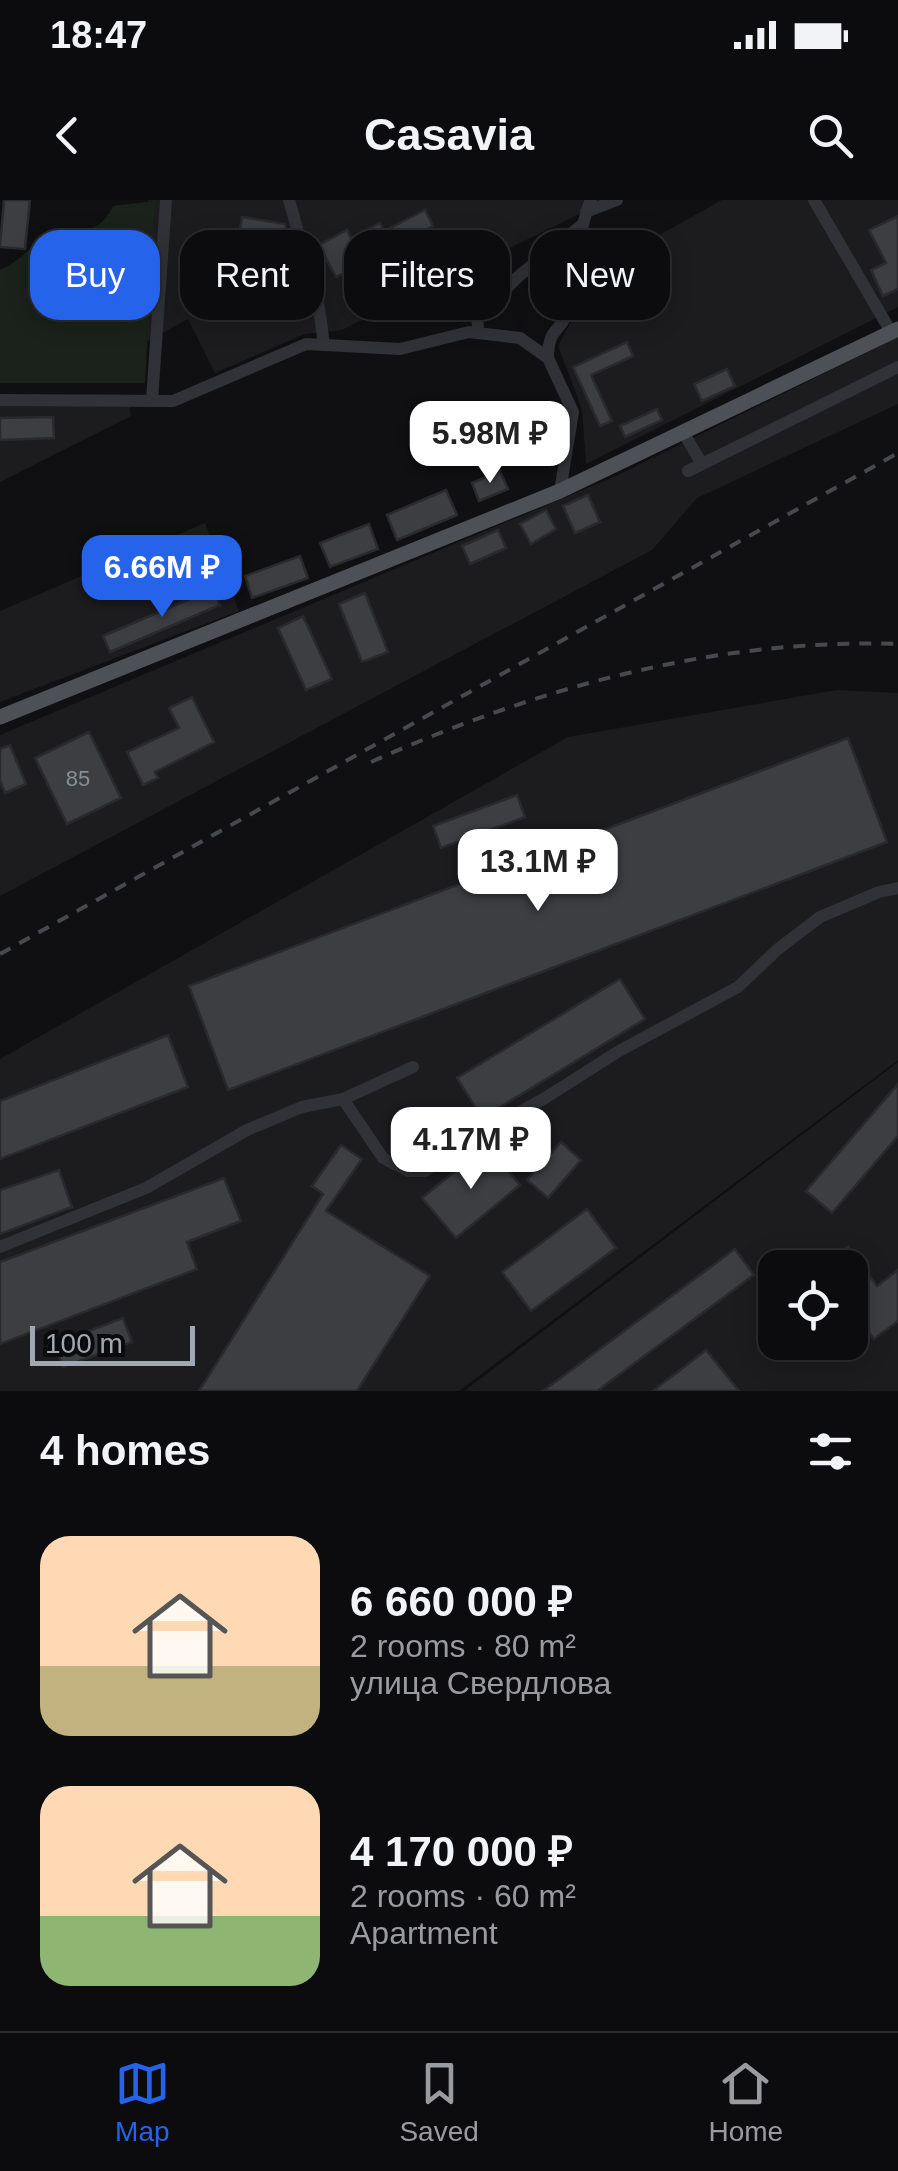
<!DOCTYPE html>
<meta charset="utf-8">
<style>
body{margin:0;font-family:Arial,sans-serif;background:#1a1a1c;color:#f1f3f6;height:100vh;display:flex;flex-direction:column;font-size:38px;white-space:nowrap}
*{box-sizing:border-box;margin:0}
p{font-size:32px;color:#9a9b9e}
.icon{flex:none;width:55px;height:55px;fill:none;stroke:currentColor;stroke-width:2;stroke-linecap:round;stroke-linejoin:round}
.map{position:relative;height:1191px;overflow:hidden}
.drawer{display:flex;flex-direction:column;background:#0c0c0e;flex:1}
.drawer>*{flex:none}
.banner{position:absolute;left:30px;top:30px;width:840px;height:90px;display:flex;gap:20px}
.buttons{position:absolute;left:758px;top:1050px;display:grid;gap:20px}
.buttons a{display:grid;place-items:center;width:110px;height:110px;border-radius:20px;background:#0c0c0e;box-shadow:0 5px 25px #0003,0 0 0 2px #2c2c2e;font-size:50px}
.scale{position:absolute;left:30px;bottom:25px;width:165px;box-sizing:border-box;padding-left:10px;border:5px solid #a0a8b4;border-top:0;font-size:28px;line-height:35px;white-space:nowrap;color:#a0a8b4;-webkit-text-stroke:8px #0b0b0d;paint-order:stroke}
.price{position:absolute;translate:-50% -85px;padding:0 22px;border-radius:20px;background:#fff;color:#222;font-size:32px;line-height:65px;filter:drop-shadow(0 2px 5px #0008)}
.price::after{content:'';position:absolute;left:50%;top:60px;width:30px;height:22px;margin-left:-15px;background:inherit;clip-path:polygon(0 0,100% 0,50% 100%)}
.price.active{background:#2563eb;color:#fff}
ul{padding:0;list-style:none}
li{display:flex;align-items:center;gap:30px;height:250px;padding:0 40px}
li span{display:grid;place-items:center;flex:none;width:280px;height:200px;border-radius:30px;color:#555}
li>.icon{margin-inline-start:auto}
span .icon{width:120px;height:120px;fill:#fffc;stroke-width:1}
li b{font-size:42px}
h2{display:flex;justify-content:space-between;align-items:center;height:120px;padding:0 40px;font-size:42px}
.tag{padding:0 35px;border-radius:30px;background:#0c0c0e;box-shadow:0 5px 25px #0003,0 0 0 2px #2c2c2e;font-size:35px;line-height:90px}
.tag.active{background:#2563eb;color:#fff}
.status{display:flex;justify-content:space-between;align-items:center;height:70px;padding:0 50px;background:#0c0c0e;direction:ltr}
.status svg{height:28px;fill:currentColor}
header{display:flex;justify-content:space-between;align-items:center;height:130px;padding:0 40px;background:#0c0c0e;font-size:45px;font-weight:700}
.dock{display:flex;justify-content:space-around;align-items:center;height:140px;border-top:2px solid #2c2c2e;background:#0c0c0e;font-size:28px;color:#9a9b9e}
.dock a{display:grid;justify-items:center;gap:5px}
.dock .active{color:#2563eb}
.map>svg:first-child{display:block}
.built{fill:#1c1c1f;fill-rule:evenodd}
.green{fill:#1a221b}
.building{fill:#3c3e42;stroke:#2a2a2e;stroke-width:2.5}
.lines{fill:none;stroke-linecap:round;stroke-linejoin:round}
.minor{stroke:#313237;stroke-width:12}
.major{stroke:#4d5056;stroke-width:15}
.rail{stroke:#46494e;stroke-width:4;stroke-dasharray:12 10;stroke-linecap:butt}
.labels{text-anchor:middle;stroke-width:9;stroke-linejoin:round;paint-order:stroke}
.number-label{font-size:22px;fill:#878e98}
</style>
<div class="status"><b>18:47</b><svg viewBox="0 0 49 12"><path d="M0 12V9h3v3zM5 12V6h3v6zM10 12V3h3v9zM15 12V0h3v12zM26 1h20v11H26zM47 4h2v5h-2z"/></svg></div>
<header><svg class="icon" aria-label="back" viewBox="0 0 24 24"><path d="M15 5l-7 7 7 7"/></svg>Casavia<svg class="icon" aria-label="search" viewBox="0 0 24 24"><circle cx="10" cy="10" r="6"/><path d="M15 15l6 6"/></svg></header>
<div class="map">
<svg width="898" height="1191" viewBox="0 0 898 1191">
<rect width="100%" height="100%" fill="#101012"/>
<g class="built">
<path d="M148 0H608L342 130 305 134 215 173 188 119 137 147Z"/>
<path d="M722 0H898V107L586 264 582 209 558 146 600 68Z"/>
<path d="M898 137V204L697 298 652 350 0 696V535L616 276Z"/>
<path d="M0 201 129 203 131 216 0 282Z"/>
<path d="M205 323 239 411 0 502V411Z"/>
<path d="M837 490 898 493V860L459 1191H0V859L568 537Z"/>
<path d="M898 862V1191H464ZM775 1068H850V1142H775Z"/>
</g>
<path class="green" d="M155 1 145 183H0V70C19 62 34 43 53 36 82 25 97 39 113 6Z"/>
<g class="building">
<path d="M4 0H30L25 49 0 47Z"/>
<path d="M425 10 433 26 336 77 319 45 347 30 351 38 380 23 384 31Z"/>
<path d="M898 16V89L883 96 871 70 886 63 869 30Z"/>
<path d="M242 17 285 24 291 45 280 113 228 104Z"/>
<path d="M627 142 633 156 591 175 612 221 600 226 573 167Z"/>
<path d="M727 169 735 186 702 201 694 184Z"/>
<path d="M520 205 528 222 505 231 498 214Z"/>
<path d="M657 209 662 220 625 237 620 226Z"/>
<path d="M53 217 54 238 0 240V218Z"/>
<path d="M470 226 477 246 447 258 439 238Z"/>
<path d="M500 271 508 289 479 301 472 283Z"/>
<path d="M446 290 457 315 397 340 387 315Z"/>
<path d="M588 295 600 322 575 333 563 306Z"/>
<path d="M546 310 556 329 531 344 520 324Z"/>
<path d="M369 324 378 349 330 367 320 343Z"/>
<path d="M498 330 506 348 470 364 462 346Z"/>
<path d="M207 343 216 364 181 380 172 359Z"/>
<path d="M300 356 308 378 252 398 245 376Z"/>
<path d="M213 389 220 405 110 452 103 436Z"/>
<path d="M365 393 388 452 362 462 339 404Z"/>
<path d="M303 416 332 479 306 490 278 428Z"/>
<path d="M192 497 214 542 155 572 158 578 143 585 127 552 179 528 169 508Z"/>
<path d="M89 532 121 598 67 624 35 558Z"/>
<path d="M848 538 887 642 228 890 189 786Z"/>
<path d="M10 545 26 584 5 593 0 581V549Z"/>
<path d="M517 595 525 617 441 648 433 626Z"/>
<path d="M620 779 645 819 482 918 457 878Z"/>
<path d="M168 835 188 887 0 959V901Z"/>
<path d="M898 884V936L832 1013 806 991Z"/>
<path d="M561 942 581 960 548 998 527 980Z"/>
<path d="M341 945 362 959 326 1011 430 1076 357 1191H199L323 994 312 986Z"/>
<path d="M487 945 520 985 456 1038 422 998Z"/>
<path d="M59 970 72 1007 0 1034V990Z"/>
<path d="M224 978 241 1021 187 1042 197 1069 0 1144V1062Z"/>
<path d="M587 1009 616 1048 531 1111 502 1072Z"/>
<path d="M848 1047 877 1086 898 1070V1121L874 1139 850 1107V1068H820Z"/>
<path d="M735 1049 754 1075 597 1191H543Z"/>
<path d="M123 1118 132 1142 63 1167 54 1144Z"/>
<path d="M706 1150 739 1191H653Z"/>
</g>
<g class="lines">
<g class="minor">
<path d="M289 0 319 107 324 145"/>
<path d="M814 0 891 132"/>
<path d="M586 12 617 0"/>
<path d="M419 55 430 75 477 118 478 126"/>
<path d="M477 118 520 75 582 25"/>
<path d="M548 158C548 126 562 132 569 109 579 73 576 35 591 0"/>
<path d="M0 200 173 201 306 144 400 149 469 132 520 138 548 158 573 212 560 291"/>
<path d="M152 200 166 0"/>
<path d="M683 232 702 264"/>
<path d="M688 271 898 167"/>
<path d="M343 899 383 958 408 971H425L477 936 545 898 619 851 738 787 778 749 820 717 879 692 898 688"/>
<path d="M0 1047 146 988 247 930 302 907 343 899 413 867"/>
</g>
<path class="major" d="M0 517 560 291 898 129"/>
<g class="rail">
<path d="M371 562C537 488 715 438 898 444"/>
<path d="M0 754 898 253"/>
</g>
</g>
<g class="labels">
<g class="number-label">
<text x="78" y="586">85</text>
</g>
</g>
</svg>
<div class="buttons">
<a><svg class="icon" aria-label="locate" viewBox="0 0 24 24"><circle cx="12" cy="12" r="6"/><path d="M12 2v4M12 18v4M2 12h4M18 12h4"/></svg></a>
</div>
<div class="scale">100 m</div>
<b class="price" style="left:490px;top:286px">5.98M ₽</b>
<b class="price active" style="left:162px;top:420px">6.66M ₽</b>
<b class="price" style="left:538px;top:714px">13.1M ₽</b>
<b class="price" style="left:471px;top:992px">4.17M ₽</b>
<div class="banner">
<a class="tag active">Buy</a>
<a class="tag">Rent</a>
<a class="tag">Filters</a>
<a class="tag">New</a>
</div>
</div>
<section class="drawer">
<h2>4 homes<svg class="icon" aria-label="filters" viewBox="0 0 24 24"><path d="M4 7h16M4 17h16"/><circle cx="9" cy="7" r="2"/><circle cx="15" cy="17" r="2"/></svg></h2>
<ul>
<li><span style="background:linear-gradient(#ffd9b3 65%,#c2b280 0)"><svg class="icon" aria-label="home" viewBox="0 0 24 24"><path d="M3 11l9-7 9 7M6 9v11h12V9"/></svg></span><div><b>6 660 000 ₽</b><p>2 rooms · 80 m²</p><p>улица Свердлова</p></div></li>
<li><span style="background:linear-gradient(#ffd9b3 65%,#8fb573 0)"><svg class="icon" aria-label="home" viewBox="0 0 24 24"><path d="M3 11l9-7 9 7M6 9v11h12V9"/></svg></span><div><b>4 170 000 ₽</b><p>2 rooms · 60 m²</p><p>Apartment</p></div></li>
</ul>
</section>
<nav class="dock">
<a class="active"><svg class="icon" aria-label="map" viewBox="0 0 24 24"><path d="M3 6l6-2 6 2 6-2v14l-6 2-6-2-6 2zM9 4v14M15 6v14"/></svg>Map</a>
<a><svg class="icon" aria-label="saved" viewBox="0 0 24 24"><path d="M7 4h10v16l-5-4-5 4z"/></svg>Saved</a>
<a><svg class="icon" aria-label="home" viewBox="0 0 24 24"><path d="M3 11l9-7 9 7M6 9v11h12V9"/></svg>Home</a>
</nav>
